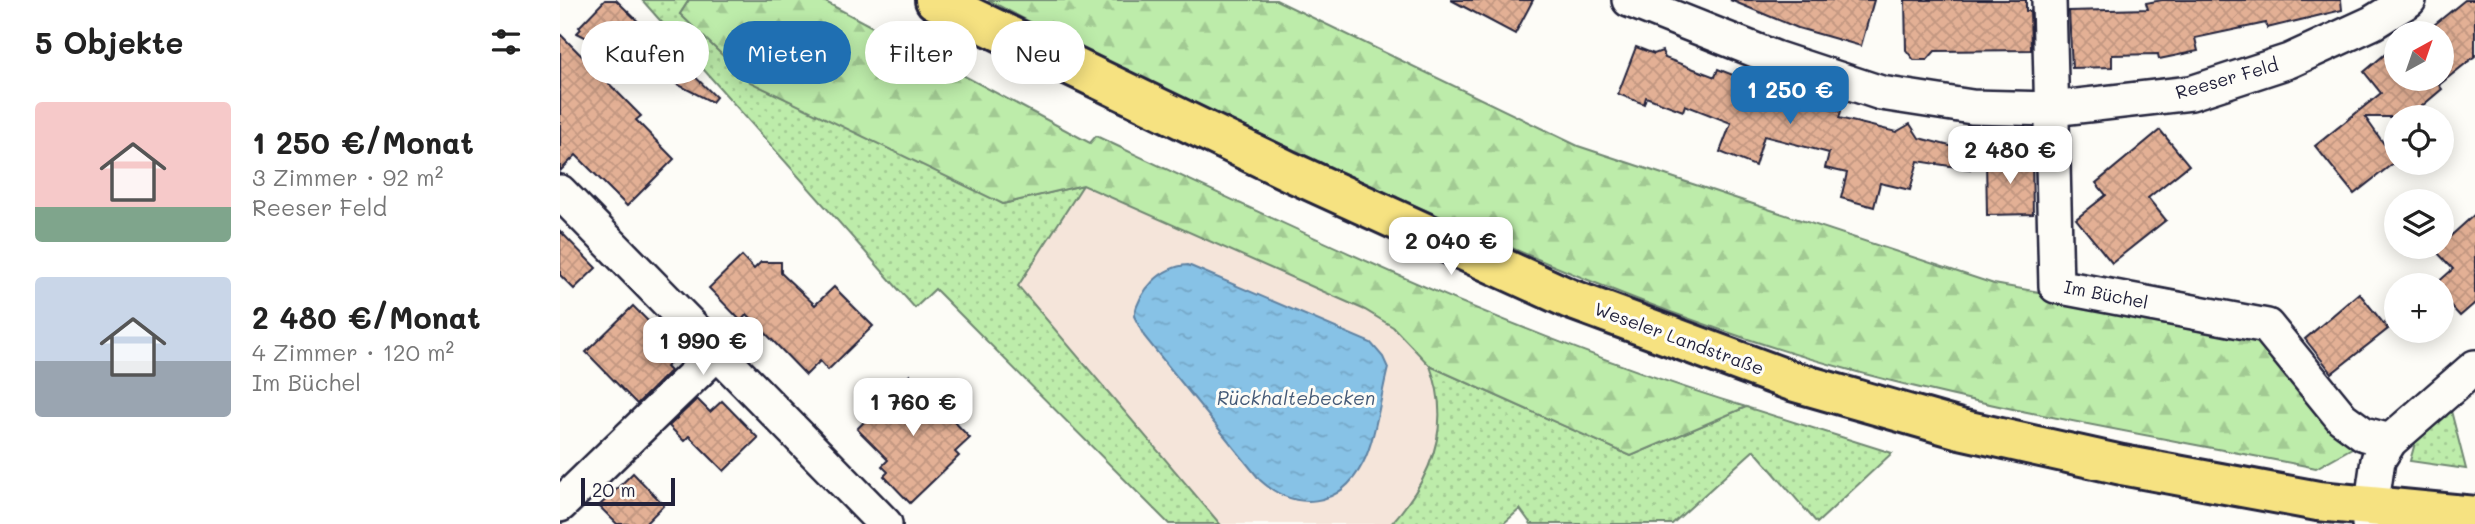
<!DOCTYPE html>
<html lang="de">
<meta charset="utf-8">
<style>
body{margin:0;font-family:Mali,sans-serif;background:#f6f6f6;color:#222;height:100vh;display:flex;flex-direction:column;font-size:26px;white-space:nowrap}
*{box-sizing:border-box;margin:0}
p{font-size:23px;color:#767676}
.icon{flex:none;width:38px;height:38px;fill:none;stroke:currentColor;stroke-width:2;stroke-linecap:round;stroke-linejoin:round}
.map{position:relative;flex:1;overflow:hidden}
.sheet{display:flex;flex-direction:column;background:#fff;width:560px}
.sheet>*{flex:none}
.top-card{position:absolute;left:21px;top:21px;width:665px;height:63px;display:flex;gap:14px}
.needle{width:46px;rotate:40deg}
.controls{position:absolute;left:1824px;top:21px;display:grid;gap:14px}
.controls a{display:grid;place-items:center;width:70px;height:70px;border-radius:50%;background:#fff;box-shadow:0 4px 18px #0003;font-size:35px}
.scale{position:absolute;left:21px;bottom:18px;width:94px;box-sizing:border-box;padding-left:7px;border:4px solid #22223b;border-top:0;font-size:19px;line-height:24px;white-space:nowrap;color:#22223b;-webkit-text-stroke:5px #fdfcf7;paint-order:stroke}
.price{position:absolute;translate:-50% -60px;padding:0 16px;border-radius:14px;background:#fff;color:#222;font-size:23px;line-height:46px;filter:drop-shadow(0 2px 4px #0008)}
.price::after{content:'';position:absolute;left:50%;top:42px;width:21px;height:16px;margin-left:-10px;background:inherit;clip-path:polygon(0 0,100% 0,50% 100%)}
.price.on{background:#1f6fb2;color:#fff}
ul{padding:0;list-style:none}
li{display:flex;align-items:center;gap:21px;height:175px;padding:0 35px}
li span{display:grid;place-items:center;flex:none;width:196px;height:140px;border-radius:7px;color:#555}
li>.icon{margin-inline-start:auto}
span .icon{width:84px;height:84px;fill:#fffc;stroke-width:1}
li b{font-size:30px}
h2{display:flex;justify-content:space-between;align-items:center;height:84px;padding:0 35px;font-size:30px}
.chip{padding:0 24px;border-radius:32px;background:#fff;box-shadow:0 4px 18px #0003;font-size:24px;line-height:63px}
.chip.on{background:#1f6fb2;color:#fff}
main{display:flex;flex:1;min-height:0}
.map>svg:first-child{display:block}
.built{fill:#f5e5da}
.grass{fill:url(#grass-dots);stroke:#708772;stroke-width:2}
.forest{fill:url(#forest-firs);stroke:#708772;stroke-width:2}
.water{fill:url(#water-ripples);stroke:#5f82a2;stroke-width:2}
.building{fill:url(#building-cross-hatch);stroke:#22223b;stroke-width:2}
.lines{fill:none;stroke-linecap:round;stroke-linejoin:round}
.minor-casing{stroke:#22223b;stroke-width:38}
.major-casing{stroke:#22223b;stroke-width:44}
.minor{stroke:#fdfcf7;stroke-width:33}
.major{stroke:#f6e281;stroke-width:38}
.labels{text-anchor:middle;stroke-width:6;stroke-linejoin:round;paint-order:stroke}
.street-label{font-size:18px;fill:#22223b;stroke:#fdfcf7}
.water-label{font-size:19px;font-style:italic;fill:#455a77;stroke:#fdfcf7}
</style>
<main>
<section class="sheet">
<h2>5 Objekte<svg class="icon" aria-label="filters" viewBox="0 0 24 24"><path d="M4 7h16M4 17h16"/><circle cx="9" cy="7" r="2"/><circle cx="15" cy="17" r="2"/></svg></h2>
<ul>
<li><span style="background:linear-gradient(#f6c9c9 75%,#7fa58c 0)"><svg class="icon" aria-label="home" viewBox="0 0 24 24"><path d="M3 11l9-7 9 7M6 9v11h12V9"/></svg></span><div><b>1 250 €/Monat</b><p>3 Zimmer · 92 m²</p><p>Reeser Feld</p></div></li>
<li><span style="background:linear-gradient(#c9d6e8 60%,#9aa5b1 0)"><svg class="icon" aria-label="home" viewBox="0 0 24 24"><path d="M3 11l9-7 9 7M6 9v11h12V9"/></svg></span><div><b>2 480 €/Monat</b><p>4 Zimmer · 120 m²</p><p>Im Büchel</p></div></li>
</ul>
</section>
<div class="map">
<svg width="1915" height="524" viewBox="0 0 1915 524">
<defs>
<pattern id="grass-dots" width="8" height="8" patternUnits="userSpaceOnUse" patternTransform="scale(1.75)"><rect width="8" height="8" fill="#bdecaa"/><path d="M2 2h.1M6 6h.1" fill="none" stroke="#a2ca93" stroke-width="1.8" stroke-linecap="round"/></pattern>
<pattern id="forest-firs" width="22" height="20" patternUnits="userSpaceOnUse" patternTransform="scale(1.75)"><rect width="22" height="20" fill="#bdecaa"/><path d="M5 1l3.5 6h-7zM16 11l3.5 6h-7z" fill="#a2ca93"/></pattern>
<pattern id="water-ripples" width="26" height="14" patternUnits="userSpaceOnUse" patternTransform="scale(1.75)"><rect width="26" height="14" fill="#87c2e6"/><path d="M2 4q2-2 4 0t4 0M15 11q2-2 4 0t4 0" fill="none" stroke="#74a6c6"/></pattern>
<pattern id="building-cross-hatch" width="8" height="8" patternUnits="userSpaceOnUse" patternTransform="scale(1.75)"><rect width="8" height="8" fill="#e3b095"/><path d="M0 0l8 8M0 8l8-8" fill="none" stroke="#c29781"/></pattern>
</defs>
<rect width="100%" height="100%" fill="#fdfcf7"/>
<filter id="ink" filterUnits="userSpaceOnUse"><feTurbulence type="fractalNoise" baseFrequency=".0143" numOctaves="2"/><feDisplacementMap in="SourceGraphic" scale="14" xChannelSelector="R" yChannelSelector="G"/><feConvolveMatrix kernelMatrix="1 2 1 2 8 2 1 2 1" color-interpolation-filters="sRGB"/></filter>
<g filter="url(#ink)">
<path class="built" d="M523 185 806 310 833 327 851 344 870 366 882 406 878 438 864 478 850 502 831 524H660L458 286Z"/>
<g class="grass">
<path d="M82 0H129L120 14 443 204 523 185 458 286 660 524H609L375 289 355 308Z"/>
<path d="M870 366 1071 456 1186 407 1332 453 1257 523 1194 450 1112 524H971L960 509 943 524H831C872 478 893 426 870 366Z"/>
<path d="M1889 403 1906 469 1850 461 1857 436Z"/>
</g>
<g class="forest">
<path d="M129 0H262L530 143 536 136C749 236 961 338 1186 407L1071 456 870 366 833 327 805 310 523 185 443 204 190 82 120 14Z"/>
<path d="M428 0H716L1018 146 1434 284 1702 332 1791 441 1792 448 1756 468C1601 437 1443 412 1290 370 1117 323 949 249 786 174 666 118 545 62 428 0Z"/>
</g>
<path class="water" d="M628 265 811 343 823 357 828 368C821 394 815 441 803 463 780 508 735 512 700 480L584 336 574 316C580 290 600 267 628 265Z"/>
<g class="building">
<path d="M45 0H56L156 97 152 102 17 33 21 29 19 27Z"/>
<path d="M891 0H973L955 34Z"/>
<path d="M1170 0H1314L1301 46 1238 28Z"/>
<path d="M1345 0H1466V11H1470L1471 50 1375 51 1367 60H1354L1346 50Z"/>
<path d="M1602 0H1781L1782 10 1707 28 1706 23 1635 38 1638 51 1599 59 1598 54 1552 55V67L1512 68 1509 11 1588 9 1586 3Z"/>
<path d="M1905 0H1915V56L1879 85 1882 89 1849 117H1805L1836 161 1794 194 1755 146 1821 93 1804 72 1836 45V79H1881V33H1864Z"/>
<path d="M0 34 81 116 76 120 114 159 67 206 16 155 0 171Z"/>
<path d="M1076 47 1094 54 1102 51 1105 58 1155 77 1158 69 1203 87 1201 92 1281 111 1279 118 1336 132 1350 124 1359 138 1413 152 1410 169 1358 161 1350 190 1320 183 1314 207 1281 198 1287 173 1265 168 1269 153 1204 136 1195 166 1160 152 1171 123 1125 105 1123 111 1086 97 1084 104 1058 94Z"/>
<path d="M1600 130 1629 165 1588 198 1606 220 1552 263 1516 219 1546 195 1536 183Z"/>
<path d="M1472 157 1473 214 1427 215 1426 158Z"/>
<path d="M1915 214V303L1900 316 1881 295V285H1875L1893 269 1875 250Z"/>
<path d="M0 231 36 268 14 289 0 275Z"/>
<path d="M182 256 194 269 201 262H221V273L255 305 274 287 313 326 268 370 260 361 246 375 187 314 181 321 149 288Z"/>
<path d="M1799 293 1828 329 1772 373 1745 339Z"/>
<path d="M73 306 120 353 106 367 110 371 77 404 26 352Z"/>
<path d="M350 375 410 438 395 452 399 456 350 503 324 476 328 472 322 466 328 460 297 429Z"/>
<path d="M137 399 150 412 162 401 198 438 164 471 129 436 124 441 109 426Z"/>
<path d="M73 473 104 505 85 524H57L39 506Z"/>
</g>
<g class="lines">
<defs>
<g id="minor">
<path d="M1069 0 1215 58 1321 93 1412 107 1492 109 1631 93 1729 61 1812 23 1849 0"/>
<path d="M1489 0 1496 286 1707 326 1782 418 1804 434 1830 441"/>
<path d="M0 192 325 524"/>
<path d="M0 505 157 353"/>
<path d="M1809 524 1818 460 1830 441 1915 367"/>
</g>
<path id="major" d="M375 0 729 171 1010 299 1232 381 1400 429 1562 465 1758 501 1915 516"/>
</defs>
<use href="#minor" class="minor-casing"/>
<use href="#major" class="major-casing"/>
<use href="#minor" class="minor"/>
<use href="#major" class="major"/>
</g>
</g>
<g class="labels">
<g class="street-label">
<text transform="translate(1667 79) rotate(-16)" y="6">Reeser Feld</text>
<text transform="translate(1546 295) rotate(11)" y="6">Im Büchel</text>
<text transform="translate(1119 339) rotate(20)" y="6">Weseler Landstraße</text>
</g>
<g class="water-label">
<text x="736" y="405">Rückhaltebecken</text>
</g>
</g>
</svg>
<div class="controls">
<a><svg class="needle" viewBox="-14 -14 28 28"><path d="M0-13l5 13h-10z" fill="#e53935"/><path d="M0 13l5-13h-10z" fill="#767676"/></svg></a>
<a><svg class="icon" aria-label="locate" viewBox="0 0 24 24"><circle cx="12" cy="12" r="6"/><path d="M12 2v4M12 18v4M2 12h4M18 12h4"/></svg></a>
<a><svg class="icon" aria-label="layers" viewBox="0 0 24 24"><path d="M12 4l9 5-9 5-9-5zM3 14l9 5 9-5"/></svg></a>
<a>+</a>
</div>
<div class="scale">20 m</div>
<b class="price on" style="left:1230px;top:126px">1 250 €</b>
<b class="price" style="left:1450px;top:186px">2 480 €</b>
<b class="price" style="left:891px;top:277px">2 040 €</b>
<b class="price" style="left:143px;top:377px">1 990 €</b>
<b class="price" style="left:353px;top:438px">1 760 €</b>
<div class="top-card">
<a class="chip">Kaufen</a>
<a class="chip on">Mieten</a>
<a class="chip">Filter</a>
<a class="chip">Neu</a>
</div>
</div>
</main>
